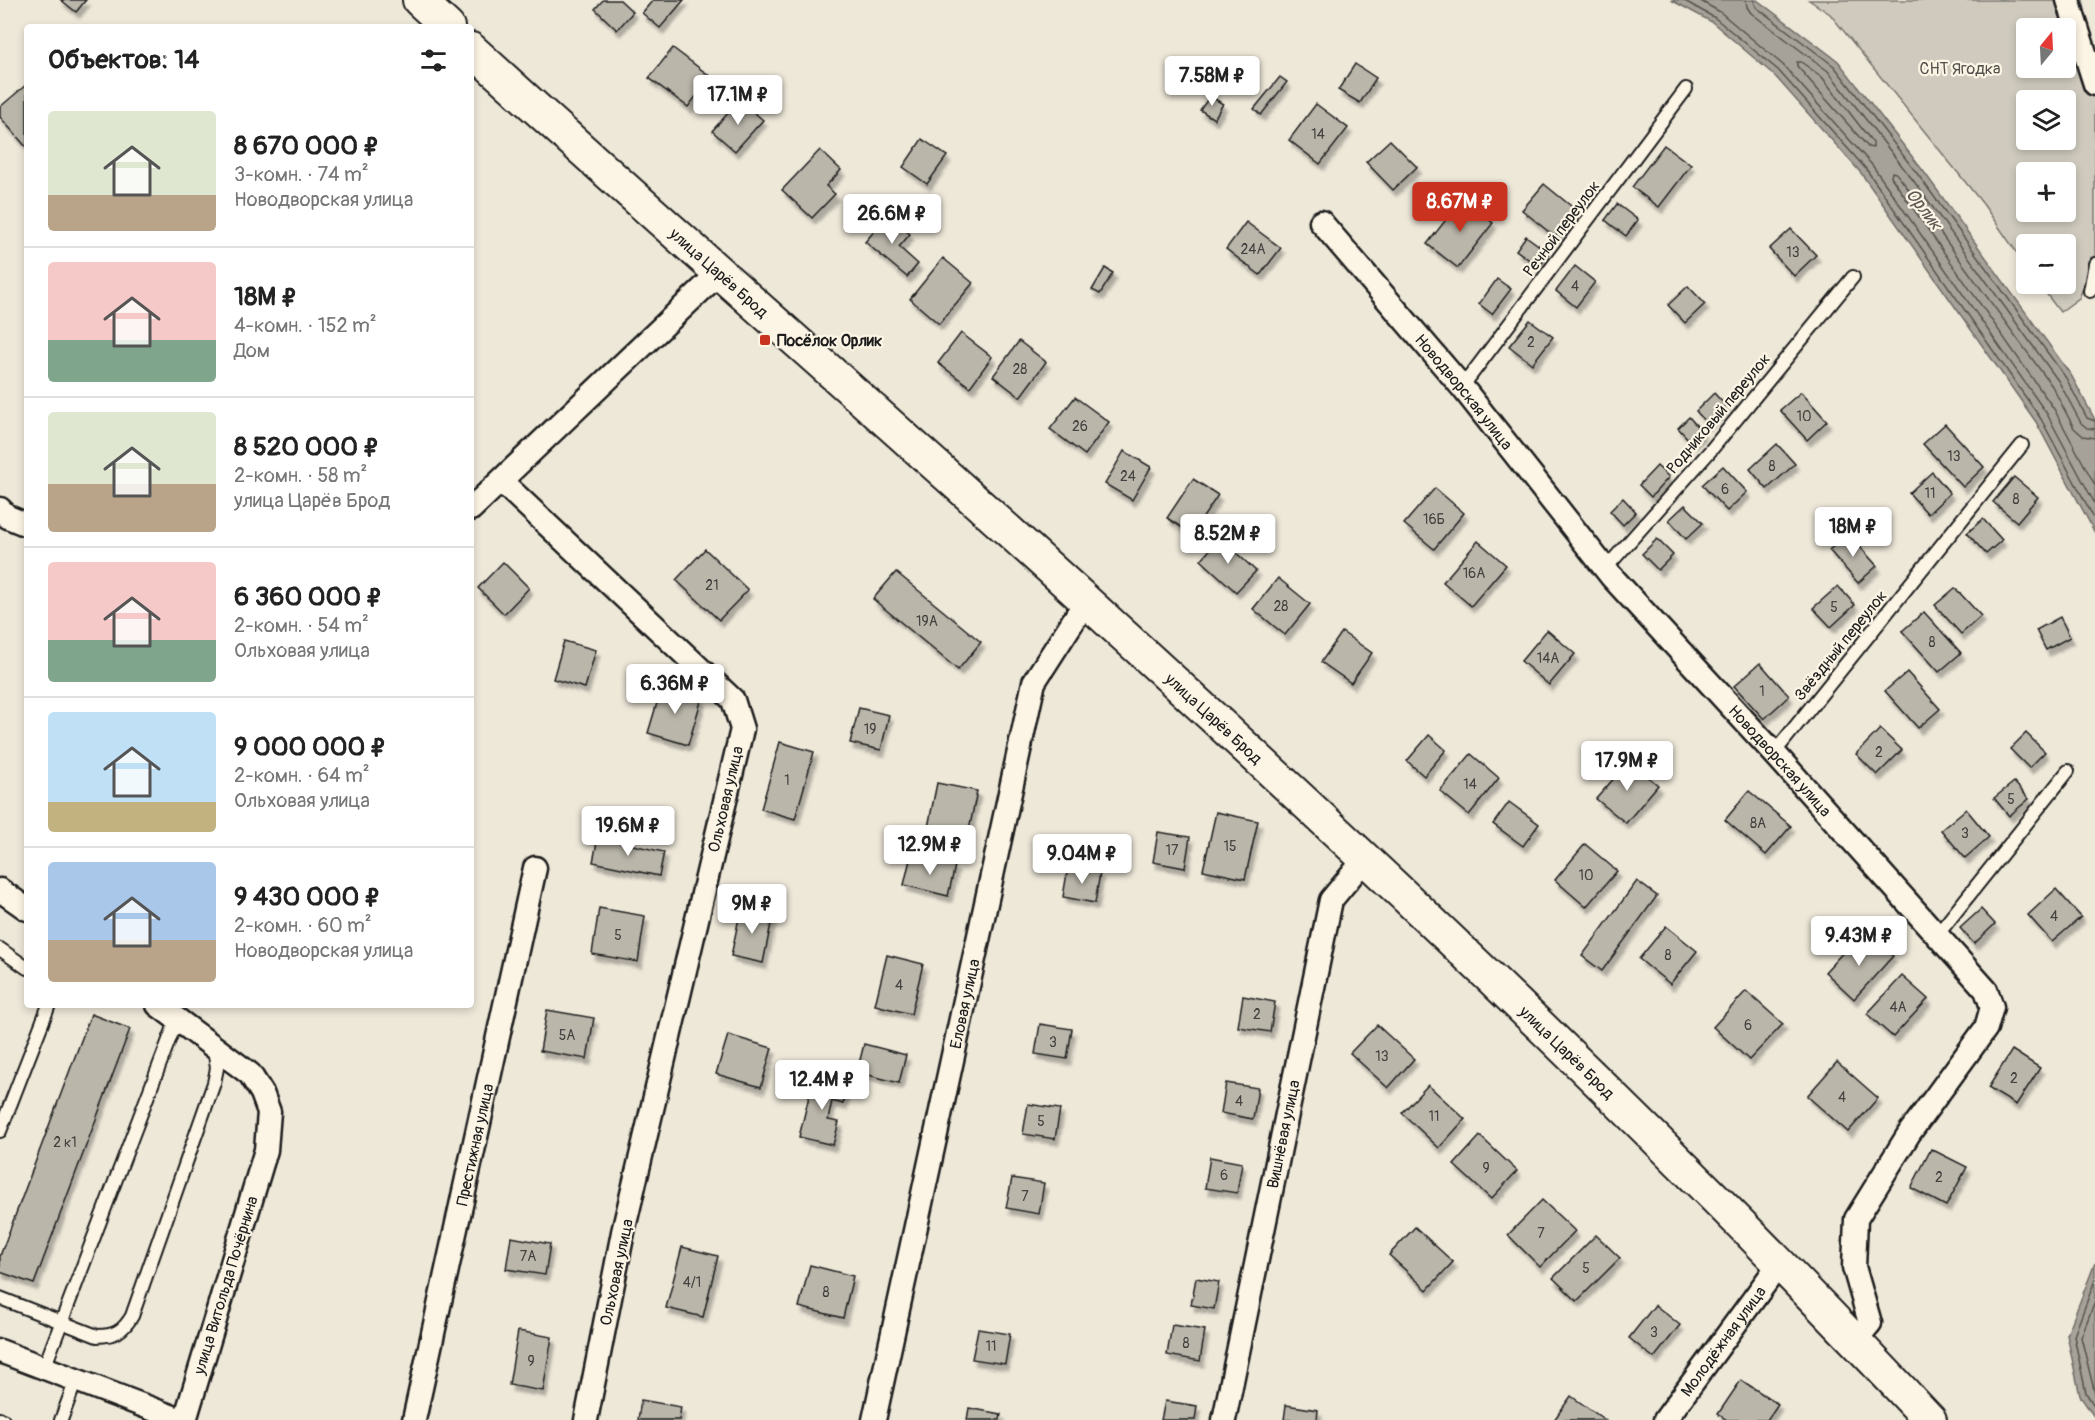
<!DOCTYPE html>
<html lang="ru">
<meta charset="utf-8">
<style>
body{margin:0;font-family:Pangolin,sans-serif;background:#f6f6f6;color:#222;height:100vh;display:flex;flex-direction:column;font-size:22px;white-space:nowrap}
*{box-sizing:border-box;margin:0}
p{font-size:20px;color:#767676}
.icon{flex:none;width:33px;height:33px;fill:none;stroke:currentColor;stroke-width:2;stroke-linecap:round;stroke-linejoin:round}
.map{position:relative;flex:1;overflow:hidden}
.panel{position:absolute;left:24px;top:24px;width:450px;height:984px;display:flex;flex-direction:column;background:#fff;border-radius:6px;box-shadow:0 3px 9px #0003}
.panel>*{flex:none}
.needle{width:39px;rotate:18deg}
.buttons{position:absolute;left:2016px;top:18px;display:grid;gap:12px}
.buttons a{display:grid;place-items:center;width:60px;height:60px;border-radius:6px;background:#fff;box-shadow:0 3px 9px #0003;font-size:30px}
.price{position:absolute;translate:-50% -51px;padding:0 14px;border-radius:6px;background:#fff;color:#222;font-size:20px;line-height:39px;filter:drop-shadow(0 2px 3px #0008)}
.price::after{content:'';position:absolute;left:50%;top:36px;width:18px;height:14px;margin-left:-9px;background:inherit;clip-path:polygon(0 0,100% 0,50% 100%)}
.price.on{background:#c8321e;color:#fff}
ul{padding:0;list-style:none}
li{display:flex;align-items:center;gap:18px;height:150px;padding:0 24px}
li+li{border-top:2px solid #e0e0e0}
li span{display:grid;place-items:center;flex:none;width:168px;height:120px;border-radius:6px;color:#555}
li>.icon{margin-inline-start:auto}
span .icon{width:72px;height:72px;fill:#fffc;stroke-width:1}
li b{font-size:26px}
h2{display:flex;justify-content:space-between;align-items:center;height:72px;padding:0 24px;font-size:26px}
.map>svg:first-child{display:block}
.green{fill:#cfcabd;stroke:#76736c;stroke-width:1.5;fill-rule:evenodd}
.water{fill:#a7a299;stroke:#6f6c67;stroke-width:1.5}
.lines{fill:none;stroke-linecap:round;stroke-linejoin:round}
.shore{stroke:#54524e;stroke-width:1.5}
.building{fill:#bab6aa;stroke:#1c1c1c;stroke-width:1.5;filter:url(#shadow)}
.lane-casing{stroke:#1c1c1c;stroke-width:16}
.street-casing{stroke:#1c1c1c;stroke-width:27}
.secondary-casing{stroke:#1c1c1c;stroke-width:36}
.lane{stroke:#fcf5e5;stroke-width:12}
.street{stroke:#fcf5e5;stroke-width:22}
.secondary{stroke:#fcf5e5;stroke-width:32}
.poi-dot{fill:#c8321e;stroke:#fcf5e5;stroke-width:2}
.labels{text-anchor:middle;stroke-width:4.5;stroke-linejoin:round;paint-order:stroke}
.number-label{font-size:14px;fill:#444240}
.park-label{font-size:16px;fill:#52504c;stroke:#fcf5e5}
.street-label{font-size:16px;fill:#1c1c1c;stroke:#fcf5e5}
.poi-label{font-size:16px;font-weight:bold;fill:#1c1c1c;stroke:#fcf5e5;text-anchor:start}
.water-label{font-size:18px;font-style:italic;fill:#5b5854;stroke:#fcf5e5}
</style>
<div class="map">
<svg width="2095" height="1420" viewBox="0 0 2095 1420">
<defs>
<filter id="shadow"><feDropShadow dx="3.5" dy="6" stdDeviation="1.5" flood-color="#0004"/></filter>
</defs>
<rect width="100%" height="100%" fill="#eee8d9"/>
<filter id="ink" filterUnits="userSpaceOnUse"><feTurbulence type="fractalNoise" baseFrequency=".0167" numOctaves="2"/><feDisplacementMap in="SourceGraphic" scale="12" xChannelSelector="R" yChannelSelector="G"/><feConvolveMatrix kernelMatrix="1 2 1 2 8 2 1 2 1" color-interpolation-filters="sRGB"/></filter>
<g filter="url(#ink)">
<path class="green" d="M1809 0H2083L2095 60V259L2079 298 2060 312 2039 284H2066V244H2026V266L1983 204 1830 14ZM2026 28H2066V68H2026ZM2026 100H2066V140H2026ZM2026 172H2066V212H2026Z"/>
<g class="water">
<path d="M1671 0H1757L1838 61 1924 172 2071 375 2095 420V533L2036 422 1861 173 1774 75 1712 22Z"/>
<path d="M2095 1263V1418L2080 1396 2067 1335Z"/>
</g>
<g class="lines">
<g class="shore">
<path d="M1683 0 1715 18 1778 70 1866 169 2041 419 2095 520"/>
<path d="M1699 0 1720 12 1783 65 1872 165 2047 414 2095 504"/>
<path d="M1746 0 1747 7 1751 13 1828 71 1913 180 2059 382 2081 423 2087 428 2095 429"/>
<path d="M1754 0 1756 7 1834 66 1919 176 2066 378 2087 418 2095 421"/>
<path d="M1797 62H1801L1822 77 1873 143V148L1868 147 1797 66Z"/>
<path d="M2095 438 2083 436 2074 428 2052 386 1906 186 1896 173 1892 172 1891 177 2054 409 2095 485"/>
<path d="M2095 1280 2074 1336 2086 1393 2095 1407"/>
<path d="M2095 1301 2081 1337 2095 1394"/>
</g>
</g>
<g class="building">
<path d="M61 0H86L76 12Z"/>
<path d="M603 0H620L633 12 617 30 595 9Z"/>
<path d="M653 0H684L660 28 642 13Z"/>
<path d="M673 48 711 77 688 107 649 78Z"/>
<path d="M1355 64 1376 78 1360 103 1338 90Z"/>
<path d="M1280 77 1287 82 1261 115 1254 109Z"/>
<path d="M27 84V148L0 117V107Z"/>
<path d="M1210 96 1223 104 1214 119 1200 110Z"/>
<path d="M740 100 763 120 735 151 712 131Z"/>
<path d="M1316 104 1348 128 1320 164 1289 140Z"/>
<path d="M922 139 947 156 927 184 903 167Z"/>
<path d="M1390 140 1417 167 1393 190 1366 162Z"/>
<path d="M1664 145 1691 165 1659 207 1632 187Z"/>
<path d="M820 150 841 170 826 186 835 194 812 218 782 190Z"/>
<path d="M1544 184 1576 210 1555 237 1522 210Z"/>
<path d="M1462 199 1493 223 1458 268 1427 244Z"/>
<path d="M1617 204 1638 220 1626 236 1605 220Z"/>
<path d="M888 215 910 234 899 247 918 264 907 277 865 242Z"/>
<path d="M1246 222 1281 248 1260 275 1226 249Z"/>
<path d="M1791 229 1816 255 1794 276 1769 249Z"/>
<path d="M1526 236 1549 253 1539 267 1516 250Z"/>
<path d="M943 258 973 283 939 324 910 299Z"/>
<path d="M1575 266 1595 282 1576 307 1556 291Z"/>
<path d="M1105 268 1113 273 1100 294 1092 290Z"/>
<path d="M1497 279 1511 289 1492 314 1479 304Z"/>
<path d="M1688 286 1705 304 1685 323 1668 305Z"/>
<path d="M1530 320 1553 337 1532 364 1509 346Z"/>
<path d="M961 333 992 357 970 387 938 363Z"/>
<path d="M1019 341 1046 362 1020 397 993 376Z"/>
<path d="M1801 392 1827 421 1807 440 1780 410Z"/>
<path d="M1714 393 1726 406 1707 424 1696 411Z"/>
<path d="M1075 397 1109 422 1085 455 1050 429Z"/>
<path d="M1689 417 1703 433 1692 443 1678 428Z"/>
<path d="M1945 424 1984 467 1963 487 1923 444Z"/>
<path d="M1777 444 1795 464 1767 489 1750 469Z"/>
<path d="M1124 451 1151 467 1132 500 1105 484Z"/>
<path d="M1657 466 1669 477 1651 497 1639 485Z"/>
<path d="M1723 466 1747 492 1727 511 1702 485Z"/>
<path d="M1932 472 1950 493 1928 514 1909 493Z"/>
<path d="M2014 477 2038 497 2017 522 1993 502Z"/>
<path d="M1193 479 1218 495 1192 534 1167 518Z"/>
<path d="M1435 488 1464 513 1434 549 1404 524Z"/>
<path d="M1623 498 1636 512 1623 525 1610 511Z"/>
<path d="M1685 505 1703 523 1686 539 1669 520Z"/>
<path d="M1983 519 2002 540 1986 554 1967 533Z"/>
<path d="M1848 533 1877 566 1858 583 1829 550Z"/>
<path d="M1220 538 1256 571 1236 592 1201 560Z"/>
<path d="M1657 539 1673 555 1658 570 1642 554Z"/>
<path d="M1478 541 1506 565 1471 606 1443 582Z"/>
<path d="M705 549 748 590 719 620 676 580Z"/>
<path d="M503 562 529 588 504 614 478 588Z"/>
<path d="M896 572 981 642 958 670 873 599Z"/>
<path d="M1278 578 1310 604 1285 635 1253 609Z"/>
<path d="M1838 586 1855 605 1831 627 1813 608Z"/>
<path d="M1955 588 1981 616 1961 634 1935 605Z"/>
<path d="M1924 612 1961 653 1939 672 1902 631Z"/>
<path d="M2060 617 2070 637 2046 650 2036 630Z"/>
<path d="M1547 630 1575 654 1549 685 1521 661Z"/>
<path d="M1342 632 1372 653 1351 683 1321 662Z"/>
<path d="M564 641 596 650 585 688 553 679Z"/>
<path d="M1760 663 1789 696 1764 719 1734 686Z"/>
<path d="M1907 672 1940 709 1918 728 1885 691Z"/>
<path d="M662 686 702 698 688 745 648 733Z"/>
<path d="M859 708 889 715 881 750 850 743Z"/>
<path d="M1880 729 1902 750 1877 775 1856 754Z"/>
<path d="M2026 733 2045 752 2029 768 2010 749Z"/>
<path d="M1429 735 1446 750 1424 776 1407 761Z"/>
<path d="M780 742 814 752 795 819 761 809Z"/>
<path d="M1471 754 1499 778 1469 815 1440 791Z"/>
<path d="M1629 761 1658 785 1626 823 1596 799Z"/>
<path d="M2014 782 2029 799 2009 816 1994 798Z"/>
<path d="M937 783 977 791 966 845 926 837Z"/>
<path d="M1749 791 1791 826 1766 855 1725 820Z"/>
<path d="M1509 802 1539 824 1523 846 1493 824Z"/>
<path d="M1966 809 1989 837 1965 858 1941 830Z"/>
<path d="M1216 812 1258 821 1245 879 1203 870Z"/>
<path d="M1158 832 1190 837 1185 868 1153 862Z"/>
<path d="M598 837 664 852 659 876 593 862Z"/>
<path d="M1585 844 1617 871 1586 907 1555 880Z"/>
<path d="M911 855 955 866 948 896 904 885Z"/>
<path d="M1068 867 1100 873 1095 903 1063 897Z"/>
<path d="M1637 881 1657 896 1602 971 1582 956Z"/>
<path d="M2056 889 2081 917 2052 942 2028 915Z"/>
<path d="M599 908 645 916 638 962 592 954Z"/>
<path d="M741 908 773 914 763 963 731 956Z"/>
<path d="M1981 909 1995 924 1974 944 1960 928Z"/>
<path d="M1666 926 1697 951 1670 984 1639 959Z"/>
<path d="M1870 936 1893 956 1854 999 1825 972 1846 949 1853 955Z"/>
<path d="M887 955 923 964 911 1014 875 1005Z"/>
<path d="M1902 976 1928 999 1893 1037 1867 1014Z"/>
<path d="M1746 991 1783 1024 1749 1060 1713 1027Z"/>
<path d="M1243 996 1275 1002 1270 1032 1238 1027Z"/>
<path d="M547 1010 594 1018 587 1059 540 1051Z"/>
<path d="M91 1014 130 1029 34 1284 0 1272V1256Z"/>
<path d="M1040 1024 1072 1029 1067 1059 1035 1054Z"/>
<path d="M1377 1025 1414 1059 1388 1088 1350 1053Z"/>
<path d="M728 1035 772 1048 761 1087 716 1074Z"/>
<path d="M864 1044 906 1055 899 1083 857 1072Z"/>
<path d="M2012 1050 2040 1068 2016 1105 1988 1088Z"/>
<path d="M1837 1062 1878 1098 1848 1132 1807 1096Z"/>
<path d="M814 1076 848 1085 843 1104 832 1101 828 1120 839 1122 833 1145 799 1137Z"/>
<path d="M1226 1083 1258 1088 1253 1119 1221 1113Z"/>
<path d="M1428 1085 1465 1119 1439 1148 1402 1113Z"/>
<path d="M1028 1104 1060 1109 1055 1139 1023 1134Z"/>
<path d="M1480 1136 1517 1171 1491 1199 1454 1165Z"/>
<path d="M1931 1149 1967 1167 1946 1206 1911 1188Z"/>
<path d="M1210 1157 1242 1163 1237 1193 1205 1188Z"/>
<path d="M1012 1178 1044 1183 1039 1214 1006 1208Z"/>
<path d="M1542 1200 1575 1231 1540 1267 1508 1235Z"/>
<path d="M1415 1227 1453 1262 1427 1290 1389 1255Z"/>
<path d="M1596 1235 1620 1258 1577 1301 1553 1278Z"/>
<path d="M511 1237 550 1244 545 1275 506 1269Z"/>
<path d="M682 1247 718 1256 703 1317 666 1308Z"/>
<path d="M810 1265 853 1276 843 1318 799 1307Z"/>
<path d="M1196 1278 1219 1282 1214 1309 1191 1305Z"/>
<path d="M1655 1305 1680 1325 1654 1358 1629 1338Z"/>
<path d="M1172 1325 1205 1330 1200 1361 1167 1355Z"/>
<path d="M978 1329 1010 1334 1005 1364 972 1359Z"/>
<path d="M518 1331 552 1337 543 1391 509 1385Z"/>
<path d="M1741 1380 1778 1404 1767 1420H1727L1718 1414Z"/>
<path d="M1571 1396 1605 1420H1554Z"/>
<path d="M641 1400 681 1407 679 1420H638Z"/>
<path d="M1165 1401 1197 1406 1195 1420H1161Z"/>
<path d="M1286 1405 1318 1410 1317 1420H1284Z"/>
<path d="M969 1408 1001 1414 1000 1420H967Z"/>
</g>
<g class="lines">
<defs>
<g id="lane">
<path d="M2090 291 2095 264"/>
<path d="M1462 387 1686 89"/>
<path d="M1606 568 1711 450 1853 277"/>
<path d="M1774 753 2022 445"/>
<path d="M1938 934 2068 771"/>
<path d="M0 949 27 968"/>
<path d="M0 1131 49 1005"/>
<path d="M0 1298 97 1336C115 1336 123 1331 132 1316L214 1083 217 1068 214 1048"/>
<path d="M44 1368 177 1019"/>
<path d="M0 1419 3 1420"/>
<path d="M61 1420 76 1380"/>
</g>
<g id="street">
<path d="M2068 0 2095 84"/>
<path id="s1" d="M1321 222 1462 387 1611 576 1774 753 1986 990 1992 1007 1986 1028 1910 1132 1856 1219 1854 1267 1870 1323 1855 1341"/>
<path d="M501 481 733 700 742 729 623 1232 586 1420"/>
<path d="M0 509 8 517 25 524 27 522"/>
<path d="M471 509 720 272"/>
<path d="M0 890 27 909"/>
<path d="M158 1005 250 1074 262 1093 269 1112 266 1150 185 1420"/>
<path d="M0 1351 181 1420"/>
<path id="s2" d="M414 1420 535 868"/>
<path id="s3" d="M874 1420 1034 682 1086 601"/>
<path id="s4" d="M1224 1420 1331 900 1365 859"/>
<path id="s5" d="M1665 1420 1780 1263"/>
</g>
<g id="secondary">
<path d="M419 0 448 27"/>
<path id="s6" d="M471 49C674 235 882 415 1085 600 1375 864 1661 1134 1930 1420"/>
</g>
</defs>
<use href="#lane" class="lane-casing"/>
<use href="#street" class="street-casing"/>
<use href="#secondary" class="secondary-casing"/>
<use href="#lane" class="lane"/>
<use href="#street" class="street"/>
<use href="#secondary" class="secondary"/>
</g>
</g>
<rect class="poi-dot" x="759" y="334" width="12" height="12" rx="3"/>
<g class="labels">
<g class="number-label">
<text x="1318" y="139">14</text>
<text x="1253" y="254">24А</text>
<text x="1793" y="257">13</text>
<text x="1575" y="291">4</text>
<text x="1531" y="347">2</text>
<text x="1020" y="374">28</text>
<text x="1804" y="421">10</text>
<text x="1080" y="431">26</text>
<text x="1954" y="461">13</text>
<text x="1772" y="471">8</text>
<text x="1128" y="481">24</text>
<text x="1725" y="494">6</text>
<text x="1930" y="498">11</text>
<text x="2016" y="504">8</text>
<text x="1434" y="524">16Б</text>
<text x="1474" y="578">16А</text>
<text x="712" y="590">21</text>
<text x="1281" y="611">28</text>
<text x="1834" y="612">5</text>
<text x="927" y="626">19А</text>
<text x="1932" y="647">8</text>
<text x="1548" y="663">14А</text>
<text x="1762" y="696">1</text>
<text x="870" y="734">19</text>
<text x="1879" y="757">2</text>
<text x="787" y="785">1</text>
<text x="1470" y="789">14</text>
<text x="2011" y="804">5</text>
<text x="1758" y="828">8А</text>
<text x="1965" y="838">3</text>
<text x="1230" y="851">15</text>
<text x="1172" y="855">17</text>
<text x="1586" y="880">10</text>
<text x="2054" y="921">4</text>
<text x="618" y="940">5</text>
<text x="1668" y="960">8</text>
<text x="899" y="990">4</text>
<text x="1898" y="1012">4А</text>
<text x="1257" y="1019">2</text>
<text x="1748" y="1030">6</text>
<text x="567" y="1040">5А</text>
<text x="1053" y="1047">3</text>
<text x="1382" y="1061">13</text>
<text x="2014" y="1083">2</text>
<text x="1842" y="1102">4</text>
<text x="1239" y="1106">4</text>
<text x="1434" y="1121">11</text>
<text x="1041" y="1126">5</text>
<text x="65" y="1147">2 к1</text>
<text x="1486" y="1173">9</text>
<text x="1224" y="1180">6</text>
<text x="1939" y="1182">2</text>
<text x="1025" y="1201">7</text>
<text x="1541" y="1238">7</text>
<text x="528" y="1261">7А</text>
<text x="1586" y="1273">5</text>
<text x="692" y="1287">4/1</text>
<text x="826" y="1297">8</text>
<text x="1654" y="1337">3</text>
<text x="1186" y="1348">8</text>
<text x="991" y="1351">11</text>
<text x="531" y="1366">9</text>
</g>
<g class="park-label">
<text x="1960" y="74">СНТ Ягодка</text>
</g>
<g class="street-label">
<text transform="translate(1561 228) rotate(-53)" y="6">Речной переулок</text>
<text dy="6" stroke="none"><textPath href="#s6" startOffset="334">улица Царёв Брод</textPath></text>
<text dy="6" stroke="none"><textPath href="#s1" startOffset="222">Новодворская улица</textPath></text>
<text transform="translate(1718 413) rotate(-50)" y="6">Родниковый переулок</text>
<text transform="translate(1840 645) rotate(-51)" y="6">Звёздный переулок</text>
<text dy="6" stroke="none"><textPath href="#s6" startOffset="1000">улица Царёв Брод</textPath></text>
<text dy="6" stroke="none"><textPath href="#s1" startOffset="708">Новодворская улица</textPath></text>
<text transform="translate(725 799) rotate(-77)" y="6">Ольховая улица</text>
<text dy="6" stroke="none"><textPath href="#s3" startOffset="426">Еловая улица</textPath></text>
<text dy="6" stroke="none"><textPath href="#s6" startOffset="1486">улица Царёв Брод</textPath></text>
<text dy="6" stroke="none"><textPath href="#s4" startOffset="292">Вишнёвая улица</textPath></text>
<text dy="6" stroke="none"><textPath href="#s2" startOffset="282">Престижная улица</textPath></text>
<text transform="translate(616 1272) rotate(-78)" y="6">Ольховая улица</text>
<text transform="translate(225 1285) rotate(-73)" y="6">улица Витольда Почёрнина</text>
<text dy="6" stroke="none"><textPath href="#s5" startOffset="98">Молодёжная улица</textPath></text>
</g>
<g class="poi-label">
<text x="777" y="346">Посёлок Орлик</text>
</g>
<g class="water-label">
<text transform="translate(1924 209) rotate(52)" y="6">Орлик</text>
</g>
</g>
</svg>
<div class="buttons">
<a><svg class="needle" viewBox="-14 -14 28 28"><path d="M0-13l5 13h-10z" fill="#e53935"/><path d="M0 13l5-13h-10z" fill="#767676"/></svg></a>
<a><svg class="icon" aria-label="layers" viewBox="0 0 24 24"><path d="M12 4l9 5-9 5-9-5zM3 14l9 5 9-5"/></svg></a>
<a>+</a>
<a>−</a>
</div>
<b class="price" style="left:1212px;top:107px">7.58M ₽</b>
<b class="price" style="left:738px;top:126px">17.1M ₽</b>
<b class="price on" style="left:1460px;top:233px">8.67M ₽</b>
<b class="price" style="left:892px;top:245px">26.6M ₽</b>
<b class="price" style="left:1853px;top:558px">18M ₽</b>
<b class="price" style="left:1228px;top:565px">8.52M ₽</b>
<b class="price" style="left:675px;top:715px">6.36M ₽</b>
<b class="price" style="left:1627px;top:792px">17.9M ₽</b>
<b class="price" style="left:628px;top:857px">19.6M ₽</b>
<b class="price" style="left:930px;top:876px">12.9M ₽</b>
<b class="price" style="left:1082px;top:885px">9.04M ₽</b>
<b class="price" style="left:752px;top:935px">9M ₽</b>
<b class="price" style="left:1859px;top:967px">9.43M ₽</b>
<b class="price" style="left:822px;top:1111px">12.4M ₽</b>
<section class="panel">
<h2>Объектов: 14<svg class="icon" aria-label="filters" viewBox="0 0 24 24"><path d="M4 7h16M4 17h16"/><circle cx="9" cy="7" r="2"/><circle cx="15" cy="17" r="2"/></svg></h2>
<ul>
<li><span style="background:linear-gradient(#dfe7d0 70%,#b9a48a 0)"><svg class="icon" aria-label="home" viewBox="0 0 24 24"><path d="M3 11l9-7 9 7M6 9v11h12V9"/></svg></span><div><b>8 670 000 ₽</b><p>3-комн. · 74 m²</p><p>Новодворская улица</p></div></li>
<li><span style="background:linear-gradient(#f6c9c9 65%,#7fa58c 0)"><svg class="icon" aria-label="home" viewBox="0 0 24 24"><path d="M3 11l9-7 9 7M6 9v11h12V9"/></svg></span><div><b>18M ₽</b><p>4-комн. · 152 m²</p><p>Дом</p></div></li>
<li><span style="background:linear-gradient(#dfe7d0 60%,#b9a48a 0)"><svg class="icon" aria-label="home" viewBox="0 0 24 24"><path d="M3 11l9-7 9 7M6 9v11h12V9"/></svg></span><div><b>8 520 000 ₽</b><p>2-комн. · 58 m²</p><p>улица Царёв Брод</p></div></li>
<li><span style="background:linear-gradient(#f6c9c9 65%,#7fa58c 0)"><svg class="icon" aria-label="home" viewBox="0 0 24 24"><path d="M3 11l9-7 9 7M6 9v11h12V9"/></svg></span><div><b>6 360 000 ₽</b><p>2-комн. · 54 m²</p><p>Ольховая улица</p></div></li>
<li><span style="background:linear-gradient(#bfe0f5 75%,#c2b280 0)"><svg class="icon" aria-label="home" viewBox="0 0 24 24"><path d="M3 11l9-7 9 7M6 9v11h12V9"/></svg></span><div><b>9 000 000 ₽</b><p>2-комн. · 64 m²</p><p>Ольховая улица</p></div></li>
<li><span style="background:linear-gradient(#a9c7e8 65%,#b9a48a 0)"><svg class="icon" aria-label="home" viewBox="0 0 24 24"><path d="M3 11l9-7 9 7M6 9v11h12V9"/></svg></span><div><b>9 430 000 ₽</b><p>2-комн. · 60 m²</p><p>Новодворская улица</p></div></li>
</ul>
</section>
</div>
